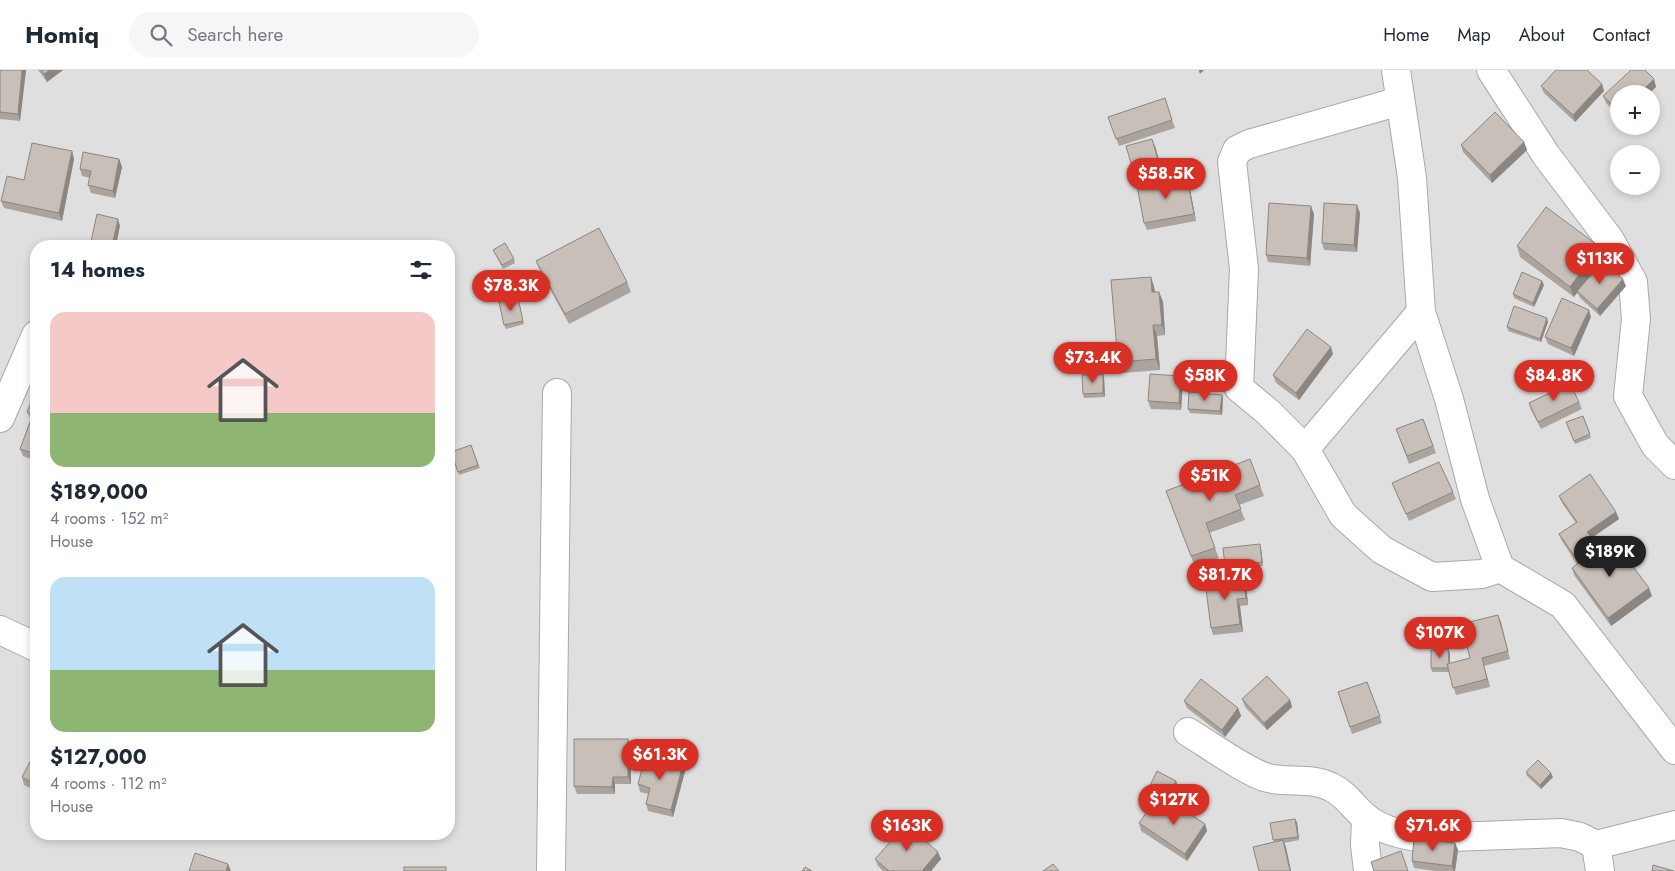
<!DOCTYPE html>
<meta charset="utf-8">
<style>
body{margin:0;font-family:Jost,sans-serif;background:#f6f6f7;color:#1f2937;height:100vh;display:flex;flex-direction:column;font-size:19px;white-space:nowrap}
*{box-sizing:border-box;margin:0}
p{font-size:16px;color:#747a83}
.icon{flex:none;width:28px;height:28px;fill:none;stroke:currentColor;stroke-width:2;stroke-linecap:round;stroke-linejoin:round}
.map{position:relative;flex:1;overflow:hidden}
.side{position:absolute;left:30px;top:170px;width:425px;height:600px;display:flex;flex-direction:column;background:#fff;border-radius:20px;box-shadow:0 2px 8px #0003}
.side>*{flex:none}
.controls{position:absolute;left:1610px;top:15px;display:grid;gap:10px}
.controls a{display:grid;place-items:center;width:50px;height:50px;border-radius:50%;background:#fff;box-shadow:0 2px 8px #0003;font-size:25px}
.price{position:absolute;translate:-50% -42px;padding:0 11px;border-radius:18px;background:#d93025;color:#fff;font-size:16px;line-height:32px;filter:drop-shadow(0 1px 2px #0008)}
.price::after{content:'';position:absolute;left:50%;top:30px;width:15px;height:11px;margin-left:-8px;background:inherit;clip-path:polygon(0 0,100% 0,50% 100%)}
.price.current{background:#222;color:#fff}
ul{padding:0;list-style:none}
li{display:grid;align-content:center;gap:10px;height:265px;padding:0 20px}
li span{display:grid;place-items:center;height:155px;border-radius:15px;color:#555}
li>.icon{margin-inline-start:auto}
span .icon{width:90px;height:90px;fill:#fffc;stroke-width:1}
li b{font-size:21px}
h2{display:flex;justify-content:space-between;align-items:center;height:60px;padding:0 20px;font-size:21px}
header{display:flex;align-items:center;gap:30px;box-sizing:border-box;height:70px;padding:0 25px;background:#fff;border-bottom:1px solid #e0e1e3}
header strong{font-size:24px}
nav{display:flex;gap:28px;margin-inline-start:auto;font-size:18px}
.search{width:350px;height:45px;background:#f6f6f7;display:flex;align-items:center;gap:12px;box-sizing:border-box;padding:0 18px;border-radius:28px;color:#747a83;font-size:19px}
.map>svg:first-child{display:block}
.residential{fill:#e0dfdf;fill-rule:evenodd}
.lines{fill:none;stroke-linecap:round;stroke-linejoin:round}
.minor-casing{stroke:#a9a9a9;stroke-width:30}
.minor{stroke:#fff;stroke-width:28}
.wall{fill:#aba49e}
.shaded-wall{fill:#8b8681}
.building{fill:#c7bfb8;stroke:#8b8681}
</style>
<header>
<strong>Homiq</strong>
<div class="search"><svg class="icon" aria-label="search" viewBox="0 0 24 24"><circle cx="10" cy="10" r="6"/><path d="M15 15l6 6"/></svg>Search here</div>
<nav><a>Home</a><a>Map</a><a>About</a><a>Contact</a></nav>
</header>
<div class="map">
<svg width="1675" height="801" viewBox="0 0 1675 801">
<rect width="100%" height="100%" fill="#f2efe9"/>
<path class="residential" d="M0 0H1675V801H0ZM1619 24H1651V56H1619ZM1619 84H1651V116H1619ZM36 176H449V764H36Z"/>
<g class="lines">
<defs>
<g id="minor">
<path d="M1396 0 1412 108 1421 242 1449 329 1475 429 1500 498 1563 535 1675 680"/>
<path d="M1491 0 1546 85 1610 170 1633 212 1636 249 1628 326 1655 375 1675 395"/>
<path d="M1400 31 1249 74 1237 80 1232 92 1244 199 1239 318 1268 342 1305 379 1343 445 1382 480 1432 507 1482 504 1500 498"/>
<path d="M0 348 36 265"/>
<path d="M1305 379 1421 242"/>
<path d="M0 560 36 577"/>
<path d="M1188 662C1208 674 1248 703 1268 708 1289 713 1311 707 1331 717 1346 724 1353 737 1365 747 1382 761 1405 766 1426 768L1561 763 1580 767 1596 775 1675 755"/>
<path d="M1366 748 1365 775 1368 801"/>
<path d="M1596 775 1600 801"/>
<path d="M551 801 557 323"/>
</g>
</defs>
<use href="#minor" class="minor-casing"/>
<use href="#minor" class="minor"/>
</g>
<g class="wall">
<path d="M0 0H26L20 51 0 49Z"/>
<path d="M38 0H63L47 12Z"/>
<path d="M1654 9 1656 17 1619 24V46L1606 33 1603 26Z"/>
<path d="M1602 14 1604 21 1575 52 1544 23 1541 16Z"/>
<path d="M1165 29 1175 58 1119 76 1108 47Z"/>
<path d="M1524 72 1527 80 1492 113 1463 82 1461 75Z"/>
<path d="M1155 76 1164 107 1138 115 1135 107Z"/>
<path d="M72 81 74 89 62 151 4 138 1 131 24 110Z"/>
<path d="M119 89 122 97 115 128 91 123 88 115 90 108 82 106 80 99Z"/>
<path d="M1187 107 1189 114 1196 151 1147 160 1144 153Z"/>
<path d="M1360 143 1357 182 1324 180 1322 173Z"/>
<path d="M1314 144 1310 196 1268 192 1266 185Z"/>
<path d="M1517 176 1600 177 1604 187 1585 212 1626 216 1600 246 1580 228 1577 222 1574 227 1520 187Z"/>
<path d="M493 180 514 189 515 193 503 199Z"/>
<path d="M536 191 627 212 631 222 569 254 540 201Z"/>
<path d="M1151 207 1154 217 1155 222H1159L1163 232 1165 265 1157 266 1160 300 1122 303 1118 292Z"/>
<path d="M1544 215 1534 237 1514 228 1513 224Z"/>
<path d="M519 232 524 254 506 259 504 255Z"/>
<path d="M1591 247 1574 286 1548 274 1545 267Z"/>
<path d="M1547 248 1548 252 1541 272 1508 261 1507 257Z"/>
<path d="M1333 284 1299 330 1276 313 1273 305Z"/>
<path d="M1180 306 1183 313 1181 340 1151 339 1148 331Z"/>
<path d="M1104 307 1105 327 1084 328 1083 324Z"/>
<path d="M36 323V391L23 386 20 379 31 350 27 342Z"/>
<path d="M1222 325 1223 328 1222 345 1190 343 1188 339Z"/>
<path d="M1579 332 1582 339 1541 359 1531 340 1529 333Z"/>
<path d="M1583 346 1591 368 1575 374 1566 352Z"/>
<path d="M1423 349 1436 383 1409 394 1396 359Z"/>
<path d="M471 375 480 398 459 405 451 382Z"/>
<path d="M1250 389 1264 426 1239 435 1245 450 1209 463 1219 488 1195 497 1166 421Z"/>
<path d="M1392 413 1453 422 1456 429 1409 451Z"/>
<path d="M1559 426 1616 442 1619 449 1591 468 1597 479 1652 526 1611 556 1574 505 1572 498 1577 494 1562 471 1559 464 1576 453 1562 433Z"/>
<path d="M1261 478 1263 496 1227 500 1225 496Z"/>
<path d="M1246 513 1248 535 1240 536 1243 562 1213 565 1211 558Z"/>
<path d="M1498 545 1510 589 1484 596 1490 617 1456 625 1449 602H1432L1431 598 1448 579 1450 583V594L1470 588Z"/>
<path d="M1367 612 1382 653 1352 664 1338 622Z"/>
<path d="M1242 629 1290 630 1292 637 1267 660 1245 637Z"/>
<path d="M1184 631 1238 638 1241 646 1225 667 1187 638Z"/>
<path d="M628 669 631 676V714H615V724H577L574 716Z"/>
<path d="M36 688V721L24 715 22 707Z"/>
<path d="M683 694 685 701 673 747 648 741 646 734 648 724 640 722 638 714Z"/>
<path d="M1526 702 1553 707 1541 719 1527 706Z"/>
<path d="M1176 711 1177 714 1170 730 1205 754 1207 761 1187 791 1141 761 1139 753 1159 746 1163 740 1145 732 1144 728Z"/>
<path d="M1297 752 1299 770 1284 773 1286 777 1274 772 1273 770Z"/>
<path d="M1455 773 1458 780 1455 801H1435L1414 798 1412 791Z"/>
<path d="M875 789H941L931 801H883L878 796Z"/>
</g>
<g class="shaded-wall">
<path d="M22 0H26L20 51 18 44Z"/>
<path d="M50 0H63L47 12 44 4Z"/>
<path d="M1199 0H1204L1200 4 1199 1Z"/>
<path d="M1654 9 1656 17 1649 24H1639Z"/>
<path d="M1602 14 1604 21 1575 52 1573 45Z"/>
<path d="M1152 69 1155 76 1164 107 1161 100Z"/>
<path d="M1524 72 1527 80 1492 113 1490 105Z"/>
<path d="M72 81 74 89 62 151 59 143Z"/>
<path d="M119 89 122 97 115 128 113 121Z"/>
<path d="M1187 107 1189 114 1196 151 1194 144Z"/>
<path d="M1357 135 1360 143 1357 182 1354 175Z"/>
<path d="M1311 136 1314 144 1310 196 1307 188Z"/>
<path d="M118 149 120 156 116 176H112Z"/>
<path d="M1600 177 1604 187 1574 227 1570 217Z"/>
<path d="M1151 207 1154 217 1156 232 1152 222Z"/>
<path d="M1623 209 1626 216 1600 246 1597 239Z"/>
<path d="M1542 211 1544 215 1534 237 1533 233Z"/>
<path d="M1159 222 1163 232 1165 265 1162 255Z"/>
<path d="M1589 240 1591 247 1574 286 1571 278Z"/>
<path d="M1547 248 1548 252 1541 272 1540 269Z"/>
<path d="M1153 255 1157 266 1160 300 1156 289Z"/>
<path d="M1331 277 1333 284 1299 330 1296 323Z"/>
<path d="M1103 304 1104 307 1105 327 1103 323Z"/>
<path d="M1180 306 1183 313 1181 340 1179 333Z"/>
<path d="M1222 325 1223 328 1222 345 1220 341Z"/>
<path d="M1616 442 1619 449 1590 469 1587 462Z"/>
<path d="M1260 474 1261 478 1263 496 1262 492Z"/>
<path d="M1596 474 1598 482 1578 495 1576 488Z"/>
<path d="M1243 506 1246 513 1248 535 1246 528Z"/>
<path d="M1649 518 1652 526 1611 556 1608 548Z"/>
<path d="M1237 529 1240 536 1243 562 1240 554Z"/>
<path d="M1498 545 1501 552 1510 589 1508 581Z"/>
<path d="M1448 579 1450 583V602L1449 598Z"/>
<path d="M1482 588 1484 596 1490 617 1487 609Z"/>
<path d="M1290 630 1292 637 1267 660 1264 653Z"/>
<path d="M1238 638 1241 646 1225 667 1222 660Z"/>
<path d="M628 669 631 676V714L628 707Z"/>
<path d="M683 694 685 701 673 747 671 740Z"/>
<path d="M1551 703 1553 707 1541 719 1540 715Z"/>
<path d="M613 707 615 714V724L612 717Z"/>
<path d="M1176 711 1177 714 1164 741 1163 737Z"/>
<path d="M1295 749 1297 752 1299 770 1298 767Z"/>
<path d="M1205 754 1207 761 1187 791 1185 784Z"/>
<path d="M1283 770 1286 777 1291 801H1290Z"/>
<path d="M1455 773 1458 780 1455 801H1454L1452 796Z"/>
<path d="M938 782 941 789 931 801H922Z"/>
<path d="M228 794 231 801H226Z"/>
</g>
<g class="building">
<path d="M0 0H22L18 44 0 42Z"/>
<path d="M41 0H50L44 4Z"/>
<path d="M1556 0H1587L1602 14 1573 45 1541 16Z"/>
<path d="M1631 0H1645L1654 9 1639 24H1619V41L1603 26Z"/>
<path d="M1165 28 1172 50 1116 69 1108 47Z"/>
<path d="M1495 42 1524 72 1490 105 1461 75Z"/>
<path d="M1152 69 1161 100 1135 107 1126 76Z"/>
<path d="M32 73 72 81 59 143 1 131 7 106 24 110Z"/>
<path d="M83 82 119 89 113 121 88 115 91 101 80 99Z"/>
<path d="M1187 107 1194 144 1144 153 1137 116Z"/>
<path d="M1269 133 1311 136 1307 188 1266 185Z"/>
<path d="M1324 133 1357 135 1354 175 1322 173Z"/>
<path d="M1546 137 1600 177 1570 217 1517 176Z"/>
<path d="M97 144 118 149 112 176H90Z"/>
<path d="M599 158 627 212 565 244 536 191Z"/>
<path d="M505 173 514 189 502 195 493 180Z"/>
<path d="M1603 192 1623 209 1597 239 1577 221Z"/>
<path d="M1522 202 1542 211 1533 233 1513 224Z"/>
<path d="M1151 207 1152 222H1159L1162 255H1153L1156 289 1118 292 1111 210Z"/>
<path d="M518 228 523 251 504 255 499 232Z"/>
<path d="M1562 228 1589 240 1571 278 1545 267Z"/>
<path d="M1514 236 1547 248 1540 269 1507 257Z"/>
<path d="M1307 259 1331 277 1296 323 1273 305Z"/>
<path d="M1103 304V323L1083 324 1082 305Z"/>
<path d="M1150 304 1180 306 1179 333 1148 331Z"/>
<path d="M1570 313 1579 332 1538 352 1529 333Z"/>
<path d="M35 322 36 323V384L20 379 33 344 27 342Z"/>
<path d="M1189 322 1222 325 1220 341 1188 339Z"/>
<path d="M1583 346 1590 364 1574 371 1566 352Z"/>
<path d="M1423 349 1433 376 1407 386 1396 359Z"/>
<path d="M471 375 478 395 458 402 451 382Z"/>
<path d="M1250 389 1260 415 1235 425 1241 439 1206 453 1215 478 1191 486 1166 421Z"/>
<path d="M1439 392 1453 422 1406 444 1392 413Z"/>
<path d="M1590 404 1616 442 1587 462 1596 474 1576 488 1559 464 1577 452 1559 426Z"/>
<path d="M1612 468 1649 518 1608 548 1572 498Z"/>
<path d="M1260 474 1262 492 1225 496 1223 478Z"/>
<path d="M1243 506 1246 528 1237 529 1240 554 1211 558 1205 511Z"/>
<path d="M1498 545 1508 581 1482 588 1487 609 1453 618 1447 594 1470 588 1461 554Z"/>
<path d="M1448 579 1449 594H1447L1448 598H1431V580Z"/>
<path d="M1267 606 1290 630 1264 653 1242 629Z"/>
<path d="M1201 609 1238 638 1222 660 1184 631Z"/>
<path d="M1367 612 1380 646 1350 657 1338 622Z"/>
<path d="M574 669H628V707H613L612 717 574 716Z"/>
<path d="M646 684 683 694 671 740 646 734 650 718 638 714Z"/>
<path d="M33 686 36 688V715L22 707Z"/>
<path d="M1538 690 1551 703 1540 715 1526 702Z"/>
<path d="M1157 701 1176 711 1163 737 1144 728Z"/>
<path d="M1169 730 1205 754 1185 784 1139 753 1149 739 1159 746Z"/>
<path d="M1295 749 1298 767 1273 770 1270 753Z"/>
<path d="M906 754 938 782 922 801H889L875 789Z"/>
<path d="M1414 768 1455 773 1452 796 1412 791Z"/>
<path d="M1283 770 1290 801H1259L1253 777Z"/>
<path d="M1401 781 1408 801H1374L1371 792Z"/>
<path d="M195 783 228 794 226 801H189Z"/>
<path d="M1053 794 1059 801H1043Z"/>
<path d="M1653 795 1674 801H1652Z"/>
<rect x="404" y="797" width="42" height="4"/>
<path d="M805 797 812 801H802Z"/>
</g>
</svg>
<div class="controls">
<a>+</a>
<a>−</a>
</div>
<b class="price" style="left:1166px;top:130px">$58.5K</b>
<b class="price" style="left:1600px;top:215px">$113K</b>
<b class="price" style="left:511px;top:242px">$78.3K</b>
<b class="price" style="left:1093px;top:314px">$73.4K</b>
<b class="price" style="left:1205px;top:332px">$58K</b>
<b class="price" style="left:1554px;top:332px">$84.8K</b>
<b class="price" style="left:1210px;top:432px">$51K</b>
<b class="price current" style="left:1610px;top:508px">$189K</b>
<b class="price" style="left:1225px;top:531px">$81.7K</b>
<b class="price" style="left:1440px;top:589px">$107K</b>
<b class="price" style="left:660px;top:711px">$61.3K</b>
<b class="price" style="left:1174px;top:756px">$127K</b>
<b class="price" style="left:907px;top:782px">$163K</b>
<b class="price" style="left:1433px;top:782px">$71.6K</b>
<section class="side">
<h2>14 homes<svg class="icon" aria-label="filters" viewBox="0 0 24 24"><path d="M4 7h16M4 17h16"/><circle cx="9" cy="7" r="2"/><circle cx="15" cy="17" r="2"/></svg></h2>
<ul>
<li><span style="background:linear-gradient(#f6c9c9 65%,#8fb573 0)"><svg class="icon" aria-label="home" viewBox="0 0 24 24"><path d="M3 11l9-7 9 7M6 9v11h12V9"/></svg></span><div><b>$189,000</b><p>4 rooms · 152 m²</p><p>House</p></div></li>
<li><span style="background:linear-gradient(#bfe0f5 60%,#8fb573 0)"><svg class="icon" aria-label="home" viewBox="0 0 24 24"><path d="M3 11l9-7 9 7M6 9v11h12V9"/></svg></span><div><b>$127,000</b><p>4 rooms · 112 m²</p><p>House</p></div></li>
</ul>
</section>
</div>
